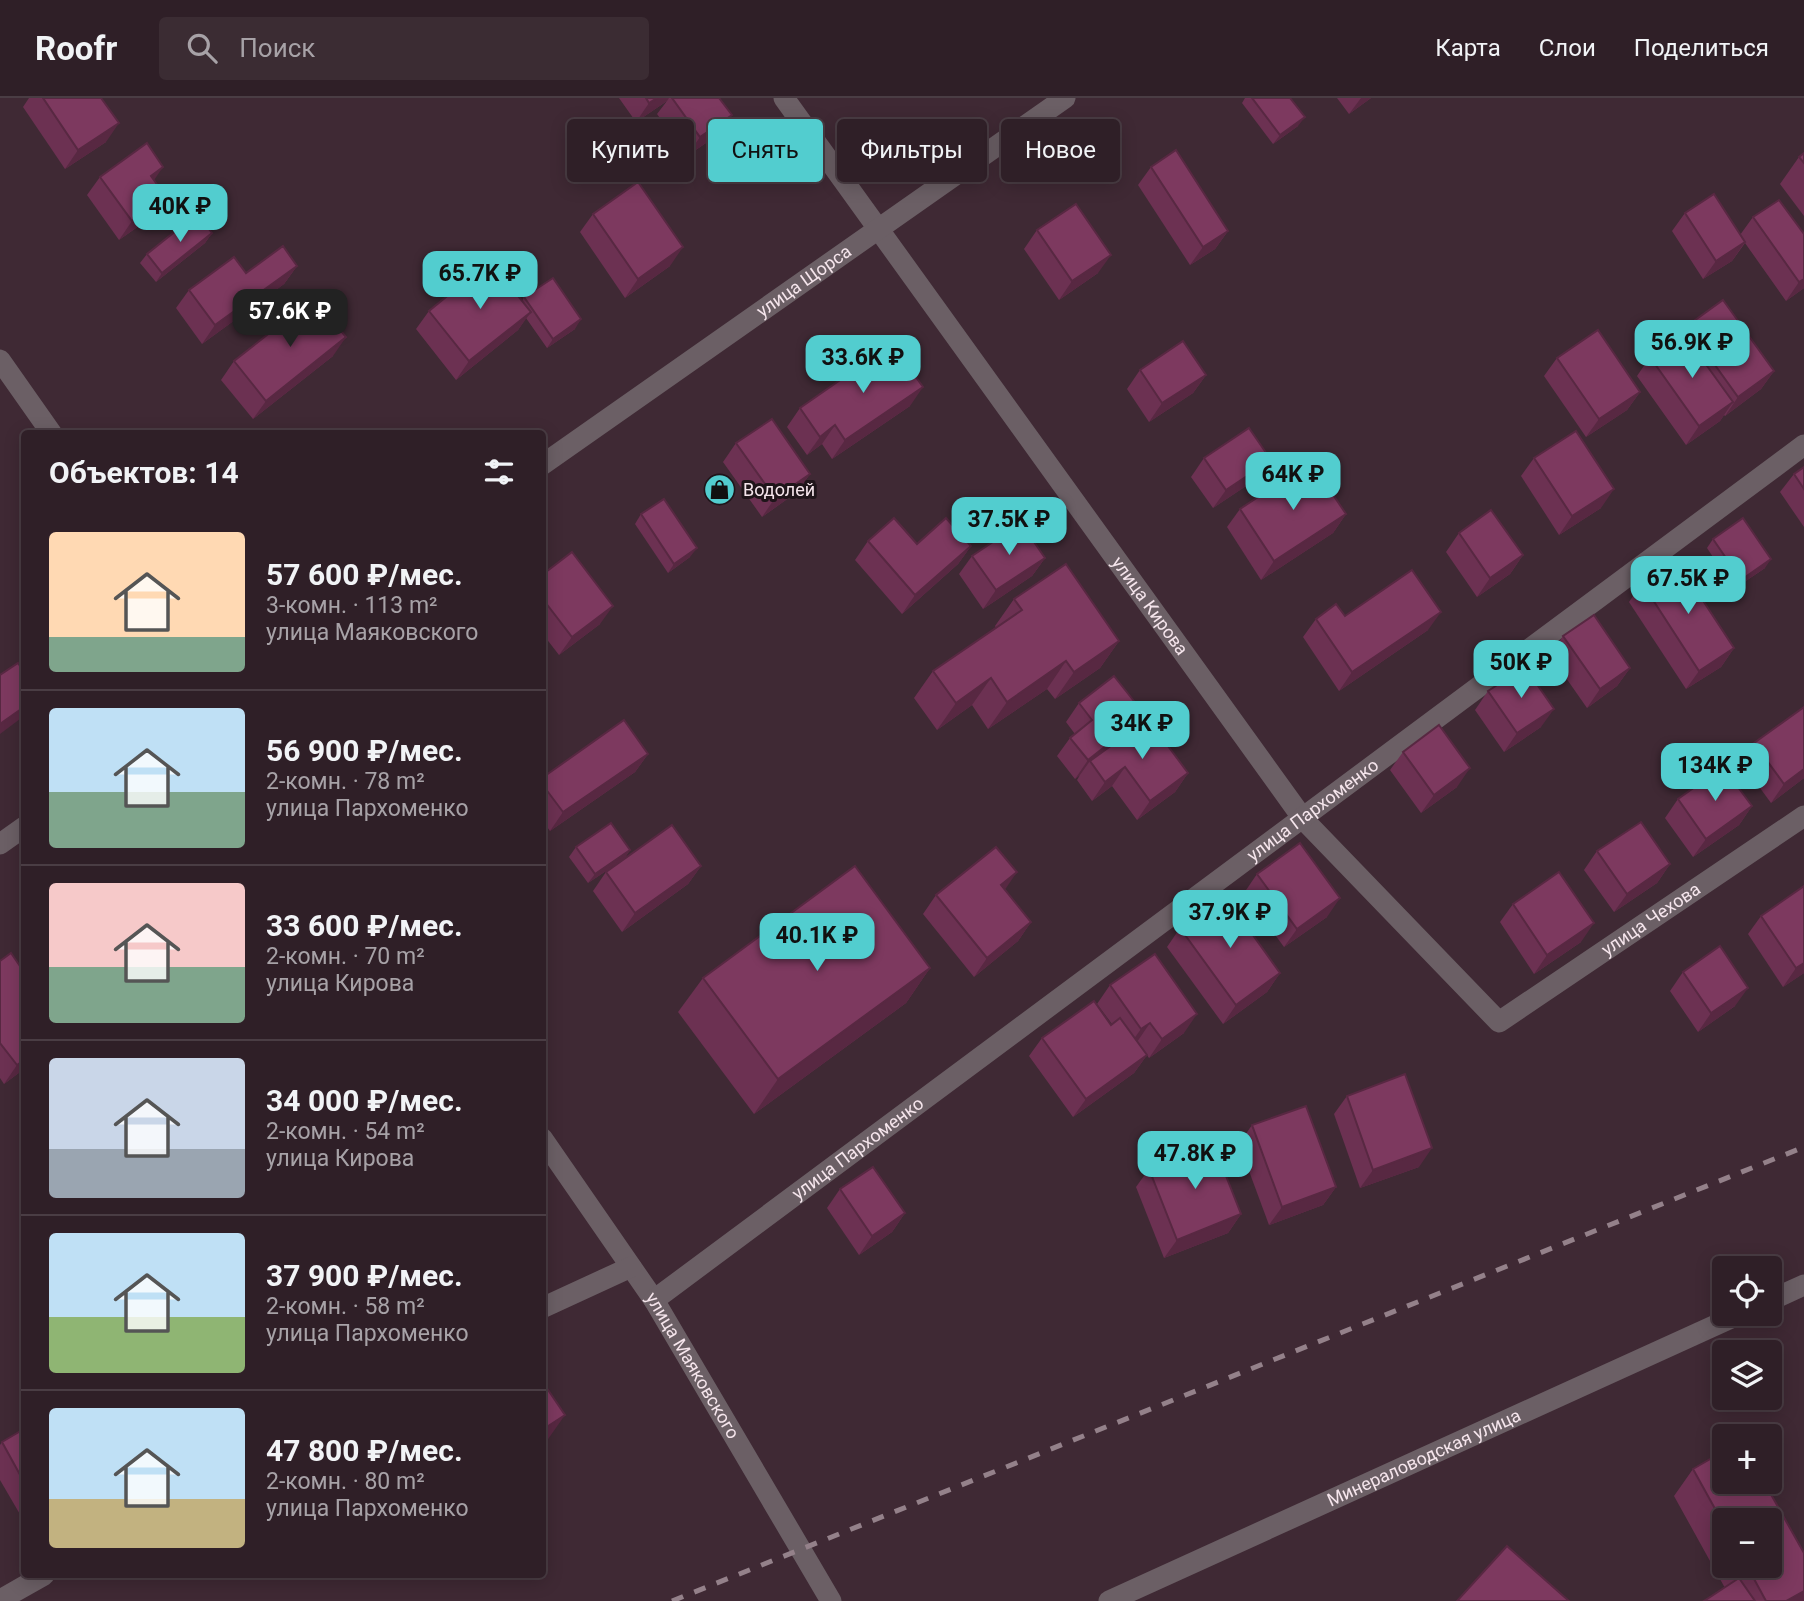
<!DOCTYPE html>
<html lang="ru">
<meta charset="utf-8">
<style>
body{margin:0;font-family:Roboto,sans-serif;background:#3b2c33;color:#f1f3f6;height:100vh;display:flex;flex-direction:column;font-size:26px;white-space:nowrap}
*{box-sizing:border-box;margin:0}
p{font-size:23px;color:#a7a2a7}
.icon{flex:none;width:38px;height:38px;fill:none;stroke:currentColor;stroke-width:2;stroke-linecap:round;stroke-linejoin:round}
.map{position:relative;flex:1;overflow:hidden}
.panel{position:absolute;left:21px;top:332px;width:525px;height:1148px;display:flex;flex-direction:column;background:#2f1f27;border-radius:7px;box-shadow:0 4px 18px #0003,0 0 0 2px #4a3d44}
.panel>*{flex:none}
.guide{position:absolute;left:567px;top:21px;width:665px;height:63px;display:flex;gap:14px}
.buttons{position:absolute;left:1712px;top:1158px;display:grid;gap:14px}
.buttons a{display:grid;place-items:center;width:70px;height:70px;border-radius:7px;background:#2f1f27;box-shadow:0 4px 18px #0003,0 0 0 2px #4a3d44;font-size:35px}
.price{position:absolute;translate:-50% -60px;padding:0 16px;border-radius:14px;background:#52cdcf;color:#111;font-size:23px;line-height:46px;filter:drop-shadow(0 2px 4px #0008)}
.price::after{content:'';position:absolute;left:50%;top:42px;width:21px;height:16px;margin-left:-10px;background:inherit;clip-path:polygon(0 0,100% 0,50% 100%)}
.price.selected{background:#222;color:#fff}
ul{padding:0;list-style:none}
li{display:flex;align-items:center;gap:21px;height:175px;padding:0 28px}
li+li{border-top:2px solid #4a3d44}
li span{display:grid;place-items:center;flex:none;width:196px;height:140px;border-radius:7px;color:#555}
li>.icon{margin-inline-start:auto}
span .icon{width:84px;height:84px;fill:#fffc;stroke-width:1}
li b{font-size:30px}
h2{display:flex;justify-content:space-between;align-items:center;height:84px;padding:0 28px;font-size:30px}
.chip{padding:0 24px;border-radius:7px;background:#2f1f27;box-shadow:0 4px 18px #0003,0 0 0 2px #4a3d44;font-size:24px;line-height:63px}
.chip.selected{background:#52cdcf;color:#111}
header{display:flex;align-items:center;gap:42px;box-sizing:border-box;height:98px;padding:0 35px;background:#2f1f27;border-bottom:2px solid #4a3d44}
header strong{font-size:33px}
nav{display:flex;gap:38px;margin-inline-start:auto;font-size:24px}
.search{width:490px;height:63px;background:#3b2c33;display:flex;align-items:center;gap:18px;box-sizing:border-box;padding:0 24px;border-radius:7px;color:#a7a2a7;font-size:26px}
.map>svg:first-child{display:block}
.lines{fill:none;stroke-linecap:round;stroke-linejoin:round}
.minor{stroke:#6b5f65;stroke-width:21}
.rail{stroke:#94818a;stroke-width:5;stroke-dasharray:12 12;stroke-linecap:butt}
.wall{fill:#6c3152;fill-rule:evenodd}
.shaded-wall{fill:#582842}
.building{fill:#7d395f;stroke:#582842;stroke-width:2}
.labels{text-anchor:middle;stroke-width:6;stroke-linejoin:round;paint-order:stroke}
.street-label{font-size:18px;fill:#f5e5ec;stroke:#1f151a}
.poi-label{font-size:18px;fill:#f5e5ec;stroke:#1f151a;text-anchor:start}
</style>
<header>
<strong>Roofr</strong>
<div class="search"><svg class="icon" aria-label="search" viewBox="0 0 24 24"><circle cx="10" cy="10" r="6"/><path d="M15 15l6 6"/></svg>Поиск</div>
<nav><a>Карта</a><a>Слои</a><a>Поделиться</a></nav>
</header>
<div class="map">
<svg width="1804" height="1503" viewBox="0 0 1804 1503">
<rect width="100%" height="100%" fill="#3f2934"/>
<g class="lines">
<g class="minor">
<path id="s1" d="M784 0 1304 722 1499 924 1804 718"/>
<path d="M0 262 52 336"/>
<path id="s2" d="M542 367 1065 0"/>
<path d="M0 746 24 729"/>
<path id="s3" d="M542 1040 654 1202 831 1503"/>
<path id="s4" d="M654 1202 1804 347"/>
<path d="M1769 1203 1804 1187"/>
<path d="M542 1210 631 1169"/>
<path d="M0 1502 44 1477"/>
<path id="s5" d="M1109 1503 1740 1216"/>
</g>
<path class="rail" d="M672 1503 1804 1049"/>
</g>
<g class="wall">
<path d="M29 0H101L106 44 65 71 23 9Z"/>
<path d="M619 0H719L732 17 719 36 687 58 657 16 667 3 636 24Z"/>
<path d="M1245 0H1290L1298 28 1273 46 1242 5Z"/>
<path d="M1337 0H1371L1349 16Z"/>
<path d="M1804 55V118L1780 86 1799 59Z"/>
<path d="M1151 69 1228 133 1215 151 1190 167 1138 87Z"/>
<path d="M100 79 154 82 166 99 153 118 119 142 87 97Z"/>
<path d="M1685 115 1740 137 1753 119 1804 190 1786 203 1745 145 1732 163 1703 181 1672 133Z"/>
<path d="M593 116 670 168 625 200 580 134Z"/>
<path d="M1037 132 1098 175 1059 202 1024 151Z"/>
<path d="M212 135 205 145 156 184 140 165 147 156Z"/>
<path d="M297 168 284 186 202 246 176 210 189 192 246 175Z"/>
<path d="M524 199 575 231 547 250 526 220 518 232 456 282 416 231 429 213 522 203Z"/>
<path d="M1687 228 1774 273 1761 291 1725 318 1724 317 1720 323 1686 347 1637 278 1650 259 1680 238Z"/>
<path d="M333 258 253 321 221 282 234 263Z"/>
<path d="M1557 260 1640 294 1627 312 1586 339 1544 278Z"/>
<path d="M1140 272 1206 277 1193 295 1149 324 1127 291Z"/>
<path d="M910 308 832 361 822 346 807 357 787 329 800 310Z"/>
<path d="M736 345 810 376 797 394 762 419 723 364Z"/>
<path d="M1204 360 1258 380 1213 410 1191 379Z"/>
<path d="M1534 360 1601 410 1559 437 1521 378Z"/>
<path d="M1804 369V429L1780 394 1794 376Z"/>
<path d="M1240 411 1346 416 1333 435 1261 482 1227 429Z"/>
<path d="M641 416 690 459 668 475 635 426Z"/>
<path d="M1459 435 1523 457 1510 476 1477 499 1446 454Z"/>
<path d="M1713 441 1765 470 1734 491 1707 450Z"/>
<path d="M868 443 971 448 958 466 902 516 855 462Z"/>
<path d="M972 458 1045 460 1032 478 983 511 959 476Z"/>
<path d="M542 477 600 526 559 557 542 535Z"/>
<path d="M1642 485 1734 550 1721 569 1686 591 1629 504Z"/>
<path d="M1014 501 1119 543 1100 570 1055 601 1047 591 988 631 972 607 937 632 914 600 933 573 996 530 995 528Z"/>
<path d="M1345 518 1428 532 1339 593 1303 539 1316 521Z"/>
<path d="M1563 538 1630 570 1617 588 1587 610 1550 557Z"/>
<path d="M1488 593 1541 629 1504 654 1475 612Z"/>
<path d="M1079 605 1138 629 1188 675 1175 694 1137 722 1112 688 1092 703 1077 682 1080 677 1075 681 1057 658 1070 640 1075 636 1066 624Z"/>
<path d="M1804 609V680L1771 705 1741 664 1754 645Z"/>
<path d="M1403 654 1457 689 1421 715 1390 672Z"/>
<path d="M648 656 635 674 550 733 542 722V680Z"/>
<path d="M1678 701 1752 708 1739 727 1693 759 1665 720Z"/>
<path d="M576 749 630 752 624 761 588 785 569 759Z"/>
<path d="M1597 753 1670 766 1657 785 1614 814 1584 772Z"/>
<path d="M701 768 688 786 622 834 593 793 606 774Z"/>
<path d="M1257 776 1327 819 1284 849 1244 795Z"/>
<path d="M1804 788V875L1783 889 1748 836 1761 818Z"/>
<path d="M1005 792 1031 824 1018 843 974 879 923 816 936 797Z"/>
<path d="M1513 806 1581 844 1534 876 1500 824Z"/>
<path d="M1180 830 1280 875 1267 894 1223 926 1167 849Z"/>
<path d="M0 863 24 874V971L4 986 0 980Z"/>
<path d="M930 870 906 905 754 1016 678 914 703 880Z"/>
<path d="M1683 874 1735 908 1698 934 1670 893Z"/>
<path d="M1110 887 1184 935 1149 960 1147 957 1134 975 1073 1019 1029 958 1042 940 1112 926 1097 906Z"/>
<path d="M1347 998 1419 1069 1360 1090 1334 1016Z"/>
<path d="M1252 1027 1336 1089 1323 1107 1269 1127 1239 1046Z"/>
<path d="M1149 1071 1241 1116 1228 1135 1164 1160 1136 1089Z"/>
<path d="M840 1091 905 1115 892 1134 859 1157 827 1110Z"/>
<path d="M24 1331V1416L21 1418 0 1382V1347L2 1344Z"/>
<path d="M1693 1371 1804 1503H1704L1725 1490 1674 1398ZM1724 1423 1769 1468H1724Z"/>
</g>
<g class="shaded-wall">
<path d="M657 0H669L667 3 636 24 649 5Z"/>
<path d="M1361 0H1371L1349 16Z"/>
<path d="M732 17 719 36 687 58 700 39Z"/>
<path d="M1305 19 1298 28 1273 46 1280 37Z"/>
<path d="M119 25 106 44 65 71 78 52Z"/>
<path d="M163 69 150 88 151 78Z"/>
<path d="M166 99 153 118 119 142 132 123Z"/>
<path d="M1228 133 1215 151 1190 167 1203 149Z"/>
<path d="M212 135 205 145 156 184 162 175Z"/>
<path d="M1745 144 1732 163 1703 181 1716 163Z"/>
<path d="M683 149 670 168 625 200 638 181Z"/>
<path d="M1111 157 1098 175 1059 202 1072 183Z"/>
<path d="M297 168 284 186 202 246 215 227Z"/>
<path d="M1804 181V190L1786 203 1799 184Z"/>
<path d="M531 214 518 232 456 282 469 263Z"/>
<path d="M581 221 575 231 547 250 553 241Z"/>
<path d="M346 239 333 258 253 321 266 303Z"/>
<path d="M1774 273 1761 291 1725 318 1738 299Z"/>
<path d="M1206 277 1193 295 1149 324 1162 305Z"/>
<path d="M923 289 910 308 832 361 845 342Z"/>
<path d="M1640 294 1627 312 1586 339 1599 321Z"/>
<path d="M1733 304 1720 323 1686 347 1699 328Z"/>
<path d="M835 327 822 346 807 357 820 339Z"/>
<path d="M1271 362 1258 380 1213 410 1226 392Z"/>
<path d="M810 376 797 394 762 419 775 400Z"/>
<path d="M1614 391 1601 410 1559 437 1572 418Z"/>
<path d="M1346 416 1333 435 1261 482 1274 463Z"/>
<path d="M971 448 958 466 902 516 915 497Z"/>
<path d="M697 450 690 459 668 475 674 466Z"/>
<path d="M1523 457 1510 476 1477 499 1490 480Z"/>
<path d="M1045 460 1032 478 983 511 996 492Z"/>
<path d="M1771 461 1765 470 1734 491 1741 482Z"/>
<path d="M613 508 600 526 559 557 572 539Z"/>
<path d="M1441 514 1428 532 1339 593 1352 574Z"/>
<path d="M1119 543 1100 570 1055 601 1074 574Z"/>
<path d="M1734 550 1721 569 1686 591 1699 573Z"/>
<path d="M1066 563 1047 591 988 631 1007 604Z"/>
<path d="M1630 570 1617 588 1587 610 1600 591Z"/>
<path d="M991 580 972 607 937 632 956 605Z"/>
<path d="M24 609V618L0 636V626Z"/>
<path d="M1554 611 1541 629 1504 654 1517 635Z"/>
<path d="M1145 617 1132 636 1090 663 1080 677 1075 681 1088 662Z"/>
<path d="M648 656 635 674 550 733 563 714Z"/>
<path d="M1125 669 1112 688 1092 703 1105 684Z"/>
<path d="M1470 670 1457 689 1421 715 1434 697Z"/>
<path d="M1804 671V680L1771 705 1784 686Z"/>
<path d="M1188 675 1175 694 1137 722 1150 703Z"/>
<path d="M1752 708 1739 727 1693 759 1706 741Z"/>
<path d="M630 752 624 761 588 785 595 776Z"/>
<path d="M1670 766 1657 785 1614 814 1627 796Z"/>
<path d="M701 768 688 786 622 834 635 815Z"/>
<path d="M1017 774 1004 793 1001 787Z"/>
<path d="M1340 800 1327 819 1284 849 1297 831Z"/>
<path d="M1031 824 1018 843 974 879 987 860Z"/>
<path d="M1594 825 1581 844 1534 876 1547 857Z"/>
<path d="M1804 865V875L1783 889 1796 870Z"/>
<path d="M930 870 906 905 754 1016 778 981Z"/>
<path d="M1280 875 1267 894 1223 926 1236 907Z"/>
<path d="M1748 890 1735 908 1698 934 1711 915Z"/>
<path d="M1197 916 1184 935 1149 960 1162 941Z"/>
<path d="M1150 925 1137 944 1128 949 1141 931Z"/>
<path d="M1147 957 1134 975 1073 1019 1086 1001Z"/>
<path d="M24 962V971L4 986 17 967Z"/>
<path d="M1432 1050 1419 1069 1360 1090 1373 1072Z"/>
<path d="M1336 1089 1323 1107 1269 1127 1282 1109Z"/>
<path d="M905 1115 892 1134 859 1157 872 1138Z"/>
<path d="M1241 1116 1228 1135 1164 1160 1177 1142Z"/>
<path d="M565 1317 546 1344 542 1346V1332Z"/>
<path d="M1804 1493V1503H1786Z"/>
</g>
<g class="building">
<path d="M43 0H101L119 25 78 52Z"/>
<path d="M646 0H657L649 5Z"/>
<path d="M672 0H719L732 17 700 39Z"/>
<path d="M1252 0H1290L1305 19 1280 37Z"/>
<path d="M147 45 163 69 151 78 166 99 132 123 100 79Z"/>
<path d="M1176 52 1228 133 1203 149 1151 69Z"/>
<path d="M1804 55V65L1799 59Z"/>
<path d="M638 84 683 149 638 181 593 116Z"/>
<path d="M1714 96 1745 144 1716 163 1685 115Z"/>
<path d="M1779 102 1804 136V181L1799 184 1753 119Z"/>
<path d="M1076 106 1111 157 1072 183 1037 132Z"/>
<path d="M197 116 212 135 162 175 147 156Z"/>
<path d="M283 148 297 168 215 227 189 192 234 159 246 175Z"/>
<path d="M490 163 531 214 469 263 429 213Z"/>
<path d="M553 180 581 221 553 241 524 199Z"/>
<path d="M314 200 346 239 266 303 234 263Z"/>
<path d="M1723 202 1774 273 1738 299 1687 228Z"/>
<path d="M1598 232 1640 294 1599 321 1557 260Z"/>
<path d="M1684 236 1733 304 1699 328 1650 259Z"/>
<path d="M1183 243 1206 277 1162 305 1140 272Z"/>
<path d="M892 246 923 289 845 342 835 327 820 339 800 310Z"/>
<path d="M772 321 810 376 775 400 736 345Z"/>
<path d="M1249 330 1271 362 1226 392 1204 360Z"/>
<path d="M1576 333 1614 391 1572 418 1534 360Z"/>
<path d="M1311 364 1346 416 1274 463 1240 411Z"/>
<path d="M1804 369V391L1794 376Z"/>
<path d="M664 401 697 450 674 466 641 416Z"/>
<path d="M1491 412 1523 457 1490 480 1459 435Z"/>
<path d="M894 420 917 446 946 420 971 448 915 497 868 443Z"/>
<path d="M1743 420 1771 461 1741 482 1713 441Z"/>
<path d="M1021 425 1045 460 996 492 972 458Z"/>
<path d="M572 454 613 508 572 539 542 500V477Z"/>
<path d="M1677 463 1734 550 1699 573 1642 485Z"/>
<path d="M1066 466 1119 543 1074 574 1066 563 1007 604 991 580 956 605 933 573 1022 512 1014 501Z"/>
<path d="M1412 472 1441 514 1352 574 1316 521 1336 506 1345 518Z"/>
<path d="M1594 517 1630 570 1600 591 1563 538Z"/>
<path d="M18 565 24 574V609L0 626V577Z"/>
<path d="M1525 569 1554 611 1517 635 1488 593Z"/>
<path d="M1114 578 1145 617 1088 662 1070 640 1092 622 1079 605Z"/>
<path d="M1804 609V671L1784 686 1754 645Z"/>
<path d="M1148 621 1188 675 1150 703 1125 669 1105 684 1090 663Z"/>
<path d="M624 622 648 656 563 714 542 686V680Z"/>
<path d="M1439 627 1470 670 1434 697 1403 654Z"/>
<path d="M1723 669 1752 708 1706 741 1678 701Z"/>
<path d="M1641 724 1670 766 1627 796 1597 753Z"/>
<path d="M611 725 630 752 595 776 576 749Z"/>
<path d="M672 727 701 768 635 815 606 774Z"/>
<path d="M1300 745 1340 800 1297 831 1257 776Z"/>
<path d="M996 749 1017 774 1001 787 1031 824 987 860 936 797Z"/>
<path d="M855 768 930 870 778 981 703 880Z"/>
<path d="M1559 774 1594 825 1547 857 1513 806Z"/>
<path d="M1804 788V865L1796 870 1761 818Z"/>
<path d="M1225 798 1280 875 1236 907 1180 830Z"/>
<path d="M1720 848 1748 890 1711 915 1683 874Z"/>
<path d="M11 855 24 874V962L17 967 0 945V863Z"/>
<path d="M1155 856 1197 916 1162 941 1150 925 1141 931 1110 887Z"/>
<path d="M1094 903 1111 927 1120 920 1147 957 1086 1001 1042 940Z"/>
<path d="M1405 976 1432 1050 1373 1072 1347 998Z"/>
<path d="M1306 1008 1336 1089 1282 1109 1252 1027Z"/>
<path d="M1213 1045 1241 1116 1177 1142 1149 1071Z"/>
<path d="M873 1069 905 1115 872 1138 840 1091Z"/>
<path d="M542 1283 565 1317 542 1332Z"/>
<path d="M24 1331V1384L2 1344Z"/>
<path d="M1724 1353V1384H1764L1804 1455V1493L1786 1503H1766L1747 1468H1769V1423H1724V1427L1693 1371Z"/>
<path d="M1507 1448 1569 1503H1457Z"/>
<path d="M1739 1480 1755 1503H1704Z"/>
</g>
<defs>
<symbol id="shop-disc" viewBox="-11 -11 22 22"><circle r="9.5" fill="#52cdcf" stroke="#1f151a"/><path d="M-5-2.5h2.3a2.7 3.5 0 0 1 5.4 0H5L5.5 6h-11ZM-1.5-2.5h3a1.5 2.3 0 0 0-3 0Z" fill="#111"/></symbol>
</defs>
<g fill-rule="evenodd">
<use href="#shop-disc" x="702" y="374" width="35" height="35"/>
</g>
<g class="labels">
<g class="street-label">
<text dy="6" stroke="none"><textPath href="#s2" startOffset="320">улица Щорса</textPath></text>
<text dy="6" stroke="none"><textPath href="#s1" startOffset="626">улица Кирова</textPath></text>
<text dy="6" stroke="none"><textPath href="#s4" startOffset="821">улица Пархоменко</textPath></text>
<text dy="6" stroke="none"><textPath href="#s1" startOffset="1354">улица Чехова</textPath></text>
<text dy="6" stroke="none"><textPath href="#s4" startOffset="254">улица Пархоменко</textPath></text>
<text dy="6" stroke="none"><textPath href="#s3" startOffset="273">улица Маяковского</textPath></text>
<text dy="6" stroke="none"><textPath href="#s5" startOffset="346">Минераловодская улица</textPath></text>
</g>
<g class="poi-label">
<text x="743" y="398">Водолей</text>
</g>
</g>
</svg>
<div class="buttons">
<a><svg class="icon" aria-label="locate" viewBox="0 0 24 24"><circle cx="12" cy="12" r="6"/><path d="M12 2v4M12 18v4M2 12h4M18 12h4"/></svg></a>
<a><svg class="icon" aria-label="layers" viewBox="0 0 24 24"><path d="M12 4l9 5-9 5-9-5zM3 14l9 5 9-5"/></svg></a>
<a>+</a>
<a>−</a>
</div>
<b class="price" style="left:180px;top:146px">40K ₽</b>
<b class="price" style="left:480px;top:213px">65.7K ₽</b>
<b class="price selected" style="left:290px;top:251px">57.6K ₽</b>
<b class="price" style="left:1692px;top:282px">56.9K ₽</b>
<b class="price" style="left:863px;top:297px">33.6K ₽</b>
<b class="price" style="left:1293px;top:414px">64K ₽</b>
<b class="price" style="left:1009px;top:459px">37.5K ₽</b>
<b class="price" style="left:1688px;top:518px">67.5K ₽</b>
<b class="price" style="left:1521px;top:602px">50K ₽</b>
<b class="price" style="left:1142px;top:663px">34K ₽</b>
<b class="price" style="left:1715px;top:705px">134K ₽</b>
<b class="price" style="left:1230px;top:852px">37.9K ₽</b>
<b class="price" style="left:817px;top:875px">40.1K ₽</b>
<b class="price" style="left:1195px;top:1093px">47.8K ₽</b>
<div class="guide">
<a class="chip">Купить</a>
<a class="chip selected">Снять</a>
<a class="chip">Фильтры</a>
<a class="chip">Новое</a>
</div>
<section class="panel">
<h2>Объектов: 14<svg class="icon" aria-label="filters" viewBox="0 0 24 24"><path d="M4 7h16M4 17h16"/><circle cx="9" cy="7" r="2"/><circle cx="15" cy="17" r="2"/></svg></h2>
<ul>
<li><span style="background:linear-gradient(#ffd9b3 75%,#7fa58c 0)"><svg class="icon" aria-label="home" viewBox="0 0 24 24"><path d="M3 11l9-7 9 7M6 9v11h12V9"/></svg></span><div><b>57 600 ₽/мес.</b><p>3-комн. · 113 m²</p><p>улица Маяковского</p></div></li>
<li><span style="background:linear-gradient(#bfe0f5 60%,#7fa58c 0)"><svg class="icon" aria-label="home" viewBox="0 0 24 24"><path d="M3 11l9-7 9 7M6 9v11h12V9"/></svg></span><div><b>56 900 ₽/мес.</b><p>2-комн. · 78 m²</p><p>улица Пархоменко</p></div></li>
<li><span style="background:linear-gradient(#f6c9c9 60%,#7fa58c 0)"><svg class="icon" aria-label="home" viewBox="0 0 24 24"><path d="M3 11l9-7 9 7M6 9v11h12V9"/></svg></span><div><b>33 600 ₽/мес.</b><p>2-комн. · 70 m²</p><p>улица Кирова</p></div></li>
<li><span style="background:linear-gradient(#c9d6e8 65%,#9aa5b1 0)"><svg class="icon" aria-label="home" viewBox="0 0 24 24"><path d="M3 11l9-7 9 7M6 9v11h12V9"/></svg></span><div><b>34 000 ₽/мес.</b><p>2-комн. · 54 m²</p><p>улица Кирова</p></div></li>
<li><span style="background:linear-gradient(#bfe0f5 60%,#8fb573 0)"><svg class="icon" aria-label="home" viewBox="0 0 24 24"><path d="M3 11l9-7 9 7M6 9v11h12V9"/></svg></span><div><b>37 900 ₽/мес.</b><p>2-комн. · 58 m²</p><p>улица Пархоменко</p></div></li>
<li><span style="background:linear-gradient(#bfe0f5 65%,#c2b280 0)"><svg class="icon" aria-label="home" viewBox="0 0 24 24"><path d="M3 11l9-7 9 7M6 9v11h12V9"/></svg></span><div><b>47 800 ₽/мес.</b><p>2-комн. · 80 m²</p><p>улица Пархоменко</p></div></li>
</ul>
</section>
</div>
